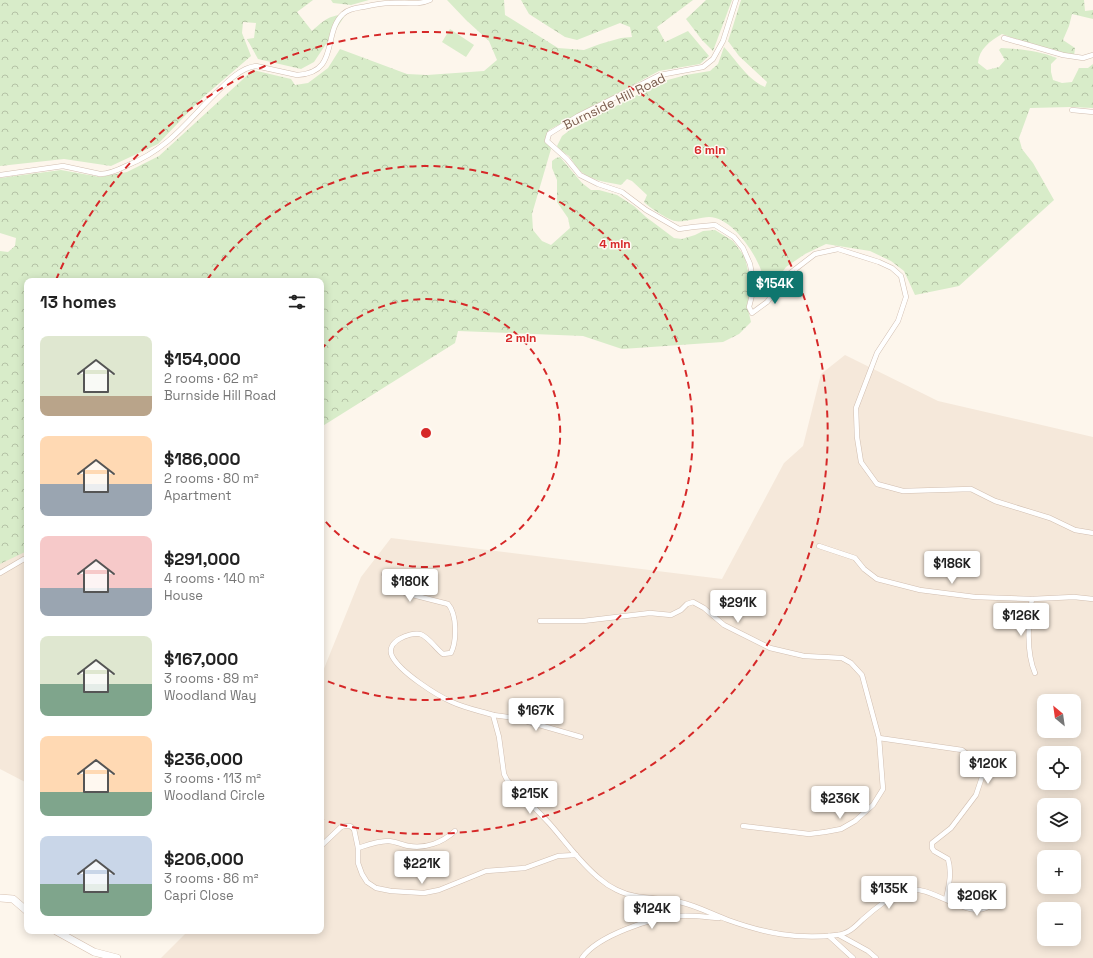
<!DOCTYPE html>
<meta charset="utf-8">
<style>
body{margin:0;font-family:"Space Grotesk",sans-serif;background:#f6f6f6;color:#222;height:100vh;display:flex;flex-direction:column;font-size:15px;white-space:nowrap}
*{box-sizing:border-box;margin:0}
p{font-size:13px;color:#767676}
.icon{flex:none;width:22px;height:22px;fill:none;stroke:currentColor;stroke-width:2;stroke-linecap:round;stroke-linejoin:round}
.map{position:relative;flex:1;overflow:hidden}
.details{position:absolute;left:24px;top:278px;width:300px;height:656px;display:flex;flex-direction:column;background:#fff;border-radius:8px;box-shadow:0 2px 10px #0003}
.details>*{flex:none}
.needle{width:26px;rotate:331deg}
.controls{position:absolute;left:1037px;top:694px;display:grid;gap:8px}
.controls a{display:grid;place-items:center;width:44px;height:44px;border-radius:8px;background:#fff;box-shadow:0 2px 10px #0003;font-size:20px}
.price{position:absolute;translate:-50% -34px;padding:0 9px;border-radius:4px;background:#fff;color:#222;font-size:13px;line-height:26px;filter:drop-shadow(0 1px 2px #0008)}
.price::after{content:'';position:absolute;left:50%;top:24px;width:12px;height:9px;margin-left:-6px;background:inherit;clip-path:polygon(0 0,100% 0,50% 100%)}
.price.current{background:#0f766e;color:#fff}
ul{padding:0;list-style:none}
li{display:flex;align-items:center;gap:12px;height:100px;padding:0 16px}
li span{display:grid;place-items:center;flex:none;width:112px;height:80px;border-radius:8px;color:#555}
li>.icon{margin-inline-start:auto}
span .icon{width:48px;height:48px;fill:#fffc;stroke-width:1}
li b{font-size:17px}
h2{display:flex;justify-content:space-between;align-items:center;height:48px;padding:0 16px;font-size:17px}
.map>svg:first-child{display:block}
.residential{fill:#f5e8da;fill-rule:evenodd}
.grass{fill:#d8ecc9}
.forest{fill:url(#forest-crowns)}
.lines{fill:none;stroke-linecap:round;stroke-linejoin:round}
.minor-casing{stroke:#d1beb0;stroke-width:5.5}
.secondary-casing{stroke:#d6c0b0;stroke-width:8}
.minor{stroke:#fff;stroke-width:4.5}
.secondary{stroke:#fff;stroke-width:7}
.ring{fill:none;stroke:#d62828;stroke-width:2;stroke-dasharray:7 5}
.labels{text-anchor:middle;stroke-width:3;stroke-linejoin:round;paint-order:stroke}
.street-label{font-size:13px;fill:#7a5c4d;stroke:#fffaf3}
.centre{fill:#d62828;stroke:#fffaf3;stroke-width:2}
.ring-label{font-size:12px;text-anchor:middle;font-weight:bold;fill:#d62828;stroke:#fffaf3;stroke-width:3;stroke-linejoin:round;paint-order:stroke}
</style>
<div class="map">
<svg width="1093" height="958" viewBox="0 0 1093 958">
<defs>
<pattern id="forest-crowns" width="20" height="18" patternUnits="userSpaceOnUse"><rect width="20" height="18" fill="#d8ecc9"/><path d="M2 6a3 3 0 1 1 6 0M12 15a3 3 0 1 1 6 0" fill="none" stroke="#b4c2a5"/></pattern>
</defs>
<rect width="100%" height="100%" fill="#fdf6ec"/>
<g class="residential">
<path d="M845 355 938 401 1093 437V958H161L188 931H321V676L361 577 391 538 722 579 784 463 803 446 821 374ZM1044 701H1074V731H1044ZM1044 753H1074V783H1044ZM1044 805H1074V835H1044ZM1044 857H1074V887H1044ZM1044 909H1074V939H1044Z"/>
<path d="M0 532 27 536V783L0 769Z"/>
</g>
<path class="grass" d="M450 29 474 45 466 57 442 42Z"/>
<g class="forest">
<path d="M0 0H313L297 12 312 31C325 19 329 16 346 14L314 62 301 69 258 59 247 39 254 38 256 23 243 22 242 33 251 56 201 99 158 144 111 166 64 159 0 166Z"/>
<path d="M331 0H369L351 5 333 3Z"/>
<path d="M447 0H504L505 15 558 48 584 50 600 44 621 38 632 37 630 27 620 23 577 40 565 37 529 14 521 0H693L657 27 665 42 688 31 709 56 700 64 659 71 549 130 545 140 551 149 532 214 533 230 542 241 551 245 570 228 568 218 557 202V180L552 168V161L556 158 560 157 582 183 591 190H599L617 195 634 206 646 217 674 238 682 239 695 235 703 231 715 230 733 241 745 257 750 281V295L747 305 751 322 739 334 723 342 622 349 583 336 458 331 455 343 321 427V281H27V551L0 564V251L8 252 15 246 16 238 0 233V178L61 170 100 177 127 172 159 156 253 70 291 79 295 85 308 83 328 68 340 49 407 74 427 75 484 71 497 60 489 41 466 20Z"/>
<path d="M706 0H732L713 51 702 40 686 19Z"/>
<path d="M741 0H1084L1085 11 1093 10V19L1072 14 1069 26 1063 40 1075 48 1074 56 1032 45 1002 34C990 41 979 49 978 63L987 70 999 67 1005 60 999 50 1001 48C1021 49 1039 51 1057 58L1051 64V72L1053 80 1062 83 1072 82 1079 68H1088L1093 64V108L1071 107 1030 108 1019 138 1022 149 1033 163 1054 200 959 286 915 295 904 271 891 261 870 251 826 244 805 254 786 267 764 297C763 289 763 278 761 270 754 251 731 217 709 217 701 217 682 223 675 221 668 220 649 207 644 202L647 195 632 181 627 179 621 185C608 182 591 181 580 171 576 167 573 161 569 156 565 153 560 151 557 146L562 136 570 130 664 81 686 75 710 71 718 64 724 47C736 60 748 80 765 87L767 82 739 56 728 41 733 26Z"/>
</g>
<g class="lines">
<defs>
<g id="minor">
<path d="M736 0 723 41 713 59 703 67 660 75 578 116 549 134 547 141 567 159 580 175 598 184 622 192 646 210 679 229 693 227 715 225 734 237 743 248 750 264 754 287 749 307 752 313 767 302 789 274 815 254 838 249 879 262 892 268 901 276 906 297 898 321 877 353 856 408 857 437 861 462 877 484 903 491 971 489 995 501 1050 518 1075 530 1093 533"/>
<path d="M1004 38 1063 55 1083 58 1093 55"/>
<path d="M1072 110 1093 112"/>
<path d="M0 175 63 166 100 174C109 174 118 170 126 166 141 160 156 151 168 141 186 126 201 107 218 91 229 80 241 68 256 66L297 75C340 73 322 33 343 14 348 9 356 8 363 7 372 5 381 3 390 3 405 2 417 6 430 0"/>
<path d="M819 546 855 558 864 569 877 579 920 590 975 597 1032 599 1074 597 1093 599"/>
<path d="M0 573 24 559 27 560"/>
<path d="M384 574 399 589 405 593 448 604C457 614 457 641 451 653L443 654C436 649 429 637 420 634 409 632 385 642 392 656 400 672 436 695 452 702 465 708 480 711 493 715L499 737 504 774 507 780C521 794 535 808 549 823 566 842 580 863 600 879 609 887 623 894 635 896 650 899 665 898 680 902 697 906 712 914 728 920 764 933 798 940 837 935 848 934 855 927 862 920 872 911 895 892 907 890 934 884 969 924 993 904 997 900 997 895 1001 892"/>
<path d="M1032 599C1028 619 1026 653 1035 673"/>
<path d="M540 621H583L650 613 671 615 681 610 687 604 693 602 704 608 724 625 770 648 804 656 842 658 851 663 862 675 879 738 883 789 873 805 855 821 841 829 825 832 809 834 743 826"/>
<path d="M493 715 515 718 581 737"/>
<path d="M879 738 962 750 978 762 982 777 976 795 951 828 932 843V848L934 851 948 859C952 872 949 886 946 899"/>
<path d="M321 846 341 827 344 826H350L354 829 358 848V863L362 874 367 882 376 888 391 891 424 893 439 890 486 871 525 868 558 856 576 855"/>
<path d="M358 848C367 845 378 841 388 841 395 841 402 845 409 846 426 849 443 842 455 831"/>
<path d="M839 935 868 951 876 958"/>
<path d="M829 936 853 958"/>
<path d="M582 958C597 936 652 917 679 916 692 915 706 917 719 918"/>
</g>
<g id="secondary">
<path d="M0 898 13 899 27 911"/>
<path d="M56 931 94 952 117 958"/>
</g>
</defs>
<use href="#minor" class="minor-casing"/>
<use href="#secondary" class="secondary-casing"/>
<use href="#minor" class="minor"/>
<use href="#secondary" class="secondary"/>
</g>
<g class="ring">
<path d="M321 350A134 134 0 1 1 321 516"/>
<path d="M207 280A267 267 0 1 1 322 679"/>
<path d="M27 471A401 401 0 0 1 27 395M56 280A401 401 0 1 1 322 820"/>
</g>
<g class="labels">
<g class="street-label">
<text transform="translate(614 101) rotate(-26)" y="5">Burnside Hill Road</text>
</g>
</g>
<circle cx="426" cy="433" r="6" class="centre"/>
<g class="ring-label">
<text x="710" y="154">6 min</text>
<text x="615" y="248">4 min</text>
<text x="521" y="342">2 min</text>
</g>
</svg>
<div class="controls">
<a><svg class="needle" viewBox="-14 -14 28 28"><path d="M0-13l5 13h-10z" fill="#e53935"/><path d="M0 13l5-13h-10z" fill="#767676"/></svg></a>
<a><svg class="icon" aria-label="locate" viewBox="0 0 24 24"><circle cx="12" cy="12" r="6"/><path d="M12 2v4M12 18v4M2 12h4M18 12h4"/></svg></a>
<a><svg class="icon" aria-label="layers" viewBox="0 0 24 24"><path d="M12 4l9 5-9 5-9-5zM3 14l9 5 9-5"/></svg></a>
<a>+</a>
<a>−</a>
</div>
<b class="price current" style="left:775px;top:305px">$154K</b>
<b class="price" style="left:952px;top:585px">$186K</b>
<b class="price" style="left:410px;top:603px">$180K</b>
<b class="price" style="left:738px;top:624px">$291K</b>
<b class="price" style="left:1021px;top:637px">$126K</b>
<b class="price" style="left:536px;top:732px">$167K</b>
<b class="price" style="left:988px;top:785px">$120K</b>
<b class="price" style="left:530px;top:815px">$215K</b>
<b class="price" style="left:840px;top:820px">$236K</b>
<b class="price" style="left:422px;top:885px">$221K</b>
<b class="price" style="left:889px;top:910px">$135K</b>
<b class="price" style="left:977px;top:917px">$206K</b>
<b class="price" style="left:652px;top:930px">$124K</b>
<section class="details">
<h2>13 homes<svg class="icon" aria-label="filters" viewBox="0 0 24 24"><path d="M4 7h16M4 17h16"/><circle cx="9" cy="7" r="2"/><circle cx="15" cy="17" r="2"/></svg></h2>
<ul>
<li><span style="background:linear-gradient(#dfe7d0 75%,#b9a48a 0)"><svg class="icon" aria-label="home" viewBox="0 0 24 24"><path d="M3 11l9-7 9 7M6 9v11h12V9"/></svg></span><div><b>$154,000</b><p>2 rooms · 62 m²</p><p>Burnside Hill Road</p></div></li>
<li><span style="background:linear-gradient(#ffd9b3 60%,#9aa5b1 0)"><svg class="icon" aria-label="home" viewBox="0 0 24 24"><path d="M3 11l9-7 9 7M6 9v11h12V9"/></svg></span><div><b>$186,000</b><p>2 rooms · 80 m²</p><p>Apartment</p></div></li>
<li><span style="background:linear-gradient(#f6c9c9 65%,#9aa5b1 0)"><svg class="icon" aria-label="home" viewBox="0 0 24 24"><path d="M3 11l9-7 9 7M6 9v11h12V9"/></svg></span><div><b>$291,000</b><p>4 rooms · 140 m²</p><p>House</p></div></li>
<li><span style="background:linear-gradient(#dfe7d0 60%,#7fa58c 0)"><svg class="icon" aria-label="home" viewBox="0 0 24 24"><path d="M3 11l9-7 9 7M6 9v11h12V9"/></svg></span><div><b>$167,000</b><p>3 rooms · 89 m²</p><p>Woodland Way</p></div></li>
<li><span style="background:linear-gradient(#ffd9b3 70%,#7fa58c 0)"><svg class="icon" aria-label="home" viewBox="0 0 24 24"><path d="M3 11l9-7 9 7M6 9v11h12V9"/></svg></span><div><b>$236,000</b><p>3 rooms · 113 m²</p><p>Woodland Circle</p></div></li>
<li><span style="background:linear-gradient(#c9d6e8 60%,#7fa58c 0)"><svg class="icon" aria-label="home" viewBox="0 0 24 24"><path d="M3 11l9-7 9 7M6 9v11h12V9"/></svg></span><div><b>$206,000</b><p>3 rooms · 86 m²</p><p>Capri Close</p></div></li>
</ul>
</section>
</div>
